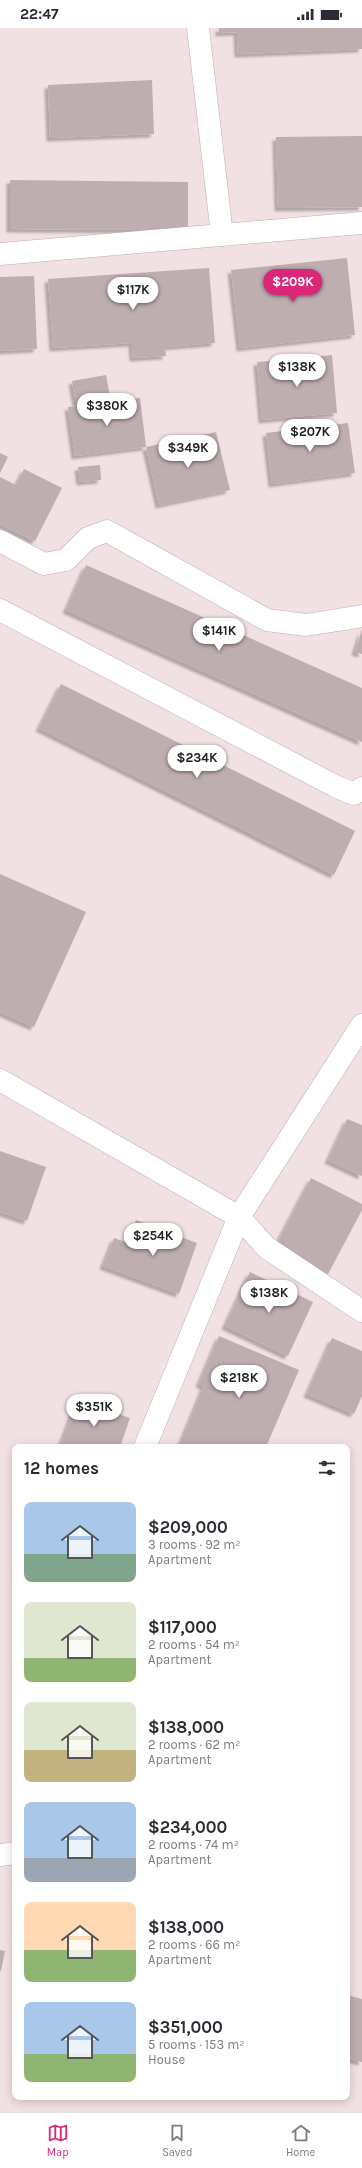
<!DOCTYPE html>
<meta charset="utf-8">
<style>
body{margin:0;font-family:Karla,sans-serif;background:#f7f7f7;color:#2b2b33;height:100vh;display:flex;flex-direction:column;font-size:15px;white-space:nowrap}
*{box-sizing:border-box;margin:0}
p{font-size:13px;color:#7c7c81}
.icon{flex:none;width:22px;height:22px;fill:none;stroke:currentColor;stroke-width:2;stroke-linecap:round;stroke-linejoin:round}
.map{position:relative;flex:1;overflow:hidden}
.sheet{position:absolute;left:12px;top:1416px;width:338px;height:656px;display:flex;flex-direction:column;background:#fff;border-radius:8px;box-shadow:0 2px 10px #0003}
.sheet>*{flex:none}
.price{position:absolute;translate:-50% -34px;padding:0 9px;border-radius:14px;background:#fff;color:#222;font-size:13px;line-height:26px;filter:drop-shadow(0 1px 2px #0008)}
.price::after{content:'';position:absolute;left:50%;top:24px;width:12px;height:9px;margin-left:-6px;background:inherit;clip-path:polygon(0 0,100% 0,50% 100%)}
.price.current{background:#db2777;color:#fff}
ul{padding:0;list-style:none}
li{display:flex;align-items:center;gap:12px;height:100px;padding:0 12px}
li span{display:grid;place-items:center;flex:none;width:112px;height:80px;border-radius:8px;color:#555}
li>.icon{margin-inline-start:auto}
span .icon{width:48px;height:48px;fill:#fffc;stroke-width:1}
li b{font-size:17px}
h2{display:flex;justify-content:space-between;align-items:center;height:48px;padding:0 12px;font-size:17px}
.status{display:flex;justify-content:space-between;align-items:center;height:28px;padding:0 20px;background:#fff;direction:ltr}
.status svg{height:11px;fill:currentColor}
.tabs{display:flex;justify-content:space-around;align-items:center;height:56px;border-top:1px solid #e1e1e2;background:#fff;font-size:11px;color:#7c7c81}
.tabs a{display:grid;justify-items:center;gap:2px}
.tabs .current{color:#db2777}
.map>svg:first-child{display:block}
.building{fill:#bfaeaf;filter:url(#shadow)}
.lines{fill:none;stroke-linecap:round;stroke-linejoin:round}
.minor-casing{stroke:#bdadae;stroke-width:23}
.minor{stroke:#fff;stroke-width:22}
</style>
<div class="status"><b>22:47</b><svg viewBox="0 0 49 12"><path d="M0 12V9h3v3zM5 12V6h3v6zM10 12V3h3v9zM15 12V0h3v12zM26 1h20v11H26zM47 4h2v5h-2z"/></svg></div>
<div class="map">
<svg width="362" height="2084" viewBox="0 0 362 2084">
<defs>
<filter id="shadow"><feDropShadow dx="-3.5" dy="3.5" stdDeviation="1" flood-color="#0004"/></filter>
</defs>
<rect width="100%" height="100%" fill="#f2e1e2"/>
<g class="building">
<path d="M219 0H362V21L238 26 237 4 219 5Z"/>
<path d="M152 52 154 106 50 110 48 57Z"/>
<path d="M362 108V179L278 180 276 109Z"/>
<path d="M10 152 188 154V202L10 201Z"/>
<path d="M347 230 355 307 240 320 231 242Z"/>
<path d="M209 240 215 315 165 319 166 328 133 330 132 315 53 320 48 251Z"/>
<path d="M34 248 37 321 0 323V249Z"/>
<path d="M332 327 337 385 262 392 257 334Z"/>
<path d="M106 347 110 369 76 375 72 353Z"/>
<path d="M140 370 146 419 75 428 68 379Z"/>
<path d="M348 395 355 445 272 456 266 405Z"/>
<path d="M216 404 230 462 159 477 146 419Z"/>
<path d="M0 425 8 429 0 445Z"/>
<path d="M100 437 101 452 80 454 78 439Z"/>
<path d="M24 441 62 460 35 513 0 496V449L16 457Z"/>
<path d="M86 537 362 660V714L66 582Z"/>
<path d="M362 601V626L355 624Z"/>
<path d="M61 656 355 803 334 847 39 700Z"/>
<path d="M0 846 86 884 34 999 0 984Z"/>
<path d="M347 1091 362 1097V1148L328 1132Z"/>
<path d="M0 1123 46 1139 27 1193 0 1184Z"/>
<path d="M311 1150 362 1176V1182L328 1246 275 1219Z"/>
<path d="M136 1192 197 1215 179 1266 103 1238 114 1210 128 1215Z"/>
<path d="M250 1244 313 1274 288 1328 225 1298Z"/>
<path d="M219 1308 299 1342 266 1419H179L204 1358 199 1356Z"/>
<path d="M332 1310 362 1323V1368L354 1386 307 1366Z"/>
<path d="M77 1372 130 1390 120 1419H60Z"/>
<path d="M0 1922 5 1923 1 1943H0Z"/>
<path d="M347 1967 362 1971V2034L347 2030Z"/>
</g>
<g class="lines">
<defs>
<g id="minor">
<path d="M198 0 222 207"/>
<path d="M0 226 362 195"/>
<path d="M0 513 44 536 66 532 88 510 107 503 267 592 306 597 362 588"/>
<path d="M0 582 335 758 354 766 362 760"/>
<path d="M0 1052 239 1189 362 997"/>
<path d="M145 1419 239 1189 267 1220 362 1283"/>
<path d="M0 1827 15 1825"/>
</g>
</defs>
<use href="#minor" class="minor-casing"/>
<use href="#minor" class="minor"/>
</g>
</svg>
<b class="price current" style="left:293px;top:275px">$209K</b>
<b class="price" style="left:133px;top:283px">$117K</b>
<b class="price" style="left:297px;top:360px">$138K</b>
<b class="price" style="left:107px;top:399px">$380K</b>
<b class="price" style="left:310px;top:425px">$207K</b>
<b class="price" style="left:188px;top:441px">$349K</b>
<b class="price" style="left:219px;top:624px">$141K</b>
<b class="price" style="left:197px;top:751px">$234K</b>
<b class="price" style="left:153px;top:1229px">$254K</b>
<b class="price" style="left:269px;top:1286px">$138K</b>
<b class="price" style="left:239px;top:1371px">$218K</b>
<b class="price" style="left:94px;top:1400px">$351K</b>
<section class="sheet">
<h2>12 homes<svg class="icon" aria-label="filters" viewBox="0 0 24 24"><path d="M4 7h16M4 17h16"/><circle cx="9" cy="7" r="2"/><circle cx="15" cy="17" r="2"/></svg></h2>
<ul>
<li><span style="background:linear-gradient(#a9c7e8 65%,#7fa58c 0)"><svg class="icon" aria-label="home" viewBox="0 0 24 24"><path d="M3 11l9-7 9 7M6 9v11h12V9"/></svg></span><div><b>$209,000</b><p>3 rooms · 92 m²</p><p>Apartment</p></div></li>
<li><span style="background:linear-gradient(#dfe7d0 70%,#8fb573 0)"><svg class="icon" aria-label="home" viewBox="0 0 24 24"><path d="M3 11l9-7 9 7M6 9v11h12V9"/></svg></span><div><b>$117,000</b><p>2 rooms · 54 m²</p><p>Apartment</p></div></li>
<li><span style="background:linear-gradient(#dfe7d0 60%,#c2b280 0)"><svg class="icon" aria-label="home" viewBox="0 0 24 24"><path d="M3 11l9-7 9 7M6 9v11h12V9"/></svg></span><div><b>$138,000</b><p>2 rooms · 62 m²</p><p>Apartment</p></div></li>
<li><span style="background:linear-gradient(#a9c7e8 70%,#9aa5b1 0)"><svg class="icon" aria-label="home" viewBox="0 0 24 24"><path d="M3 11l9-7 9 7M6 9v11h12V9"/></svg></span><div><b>$234,000</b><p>2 rooms · 74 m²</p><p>Apartment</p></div></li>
<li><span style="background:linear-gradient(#ffd9b3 60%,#8fb573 0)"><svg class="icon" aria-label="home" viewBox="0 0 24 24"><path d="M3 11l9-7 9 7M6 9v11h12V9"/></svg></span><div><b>$138,000</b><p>2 rooms · 66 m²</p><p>Apartment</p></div></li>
<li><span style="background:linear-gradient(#a9c7e8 65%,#8fb573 0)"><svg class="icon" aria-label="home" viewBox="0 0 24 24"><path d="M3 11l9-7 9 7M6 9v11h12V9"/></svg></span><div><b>$351,000</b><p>5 rooms · 153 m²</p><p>House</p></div></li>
</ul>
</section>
</div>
<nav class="tabs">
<a class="current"><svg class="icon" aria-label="map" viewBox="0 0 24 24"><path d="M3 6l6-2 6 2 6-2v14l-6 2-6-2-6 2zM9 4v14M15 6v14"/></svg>Map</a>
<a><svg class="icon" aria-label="saved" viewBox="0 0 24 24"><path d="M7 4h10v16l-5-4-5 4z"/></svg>Saved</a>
<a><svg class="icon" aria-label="home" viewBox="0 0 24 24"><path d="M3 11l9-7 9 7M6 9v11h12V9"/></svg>Home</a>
</nav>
